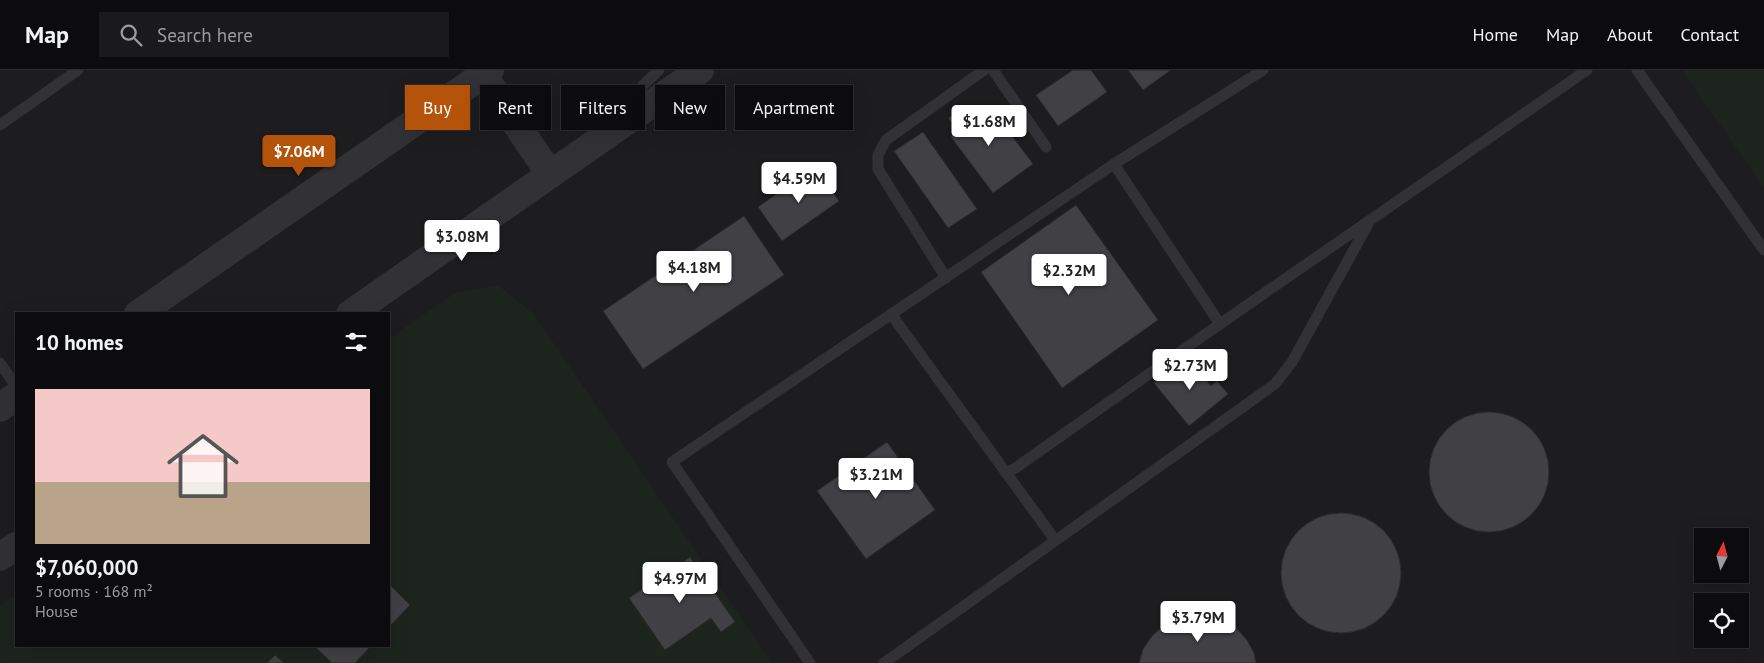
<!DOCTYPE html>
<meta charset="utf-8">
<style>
body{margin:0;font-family:"PT Sans",sans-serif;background:#1a1a1c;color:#f1f3f6;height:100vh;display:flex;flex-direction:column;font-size:19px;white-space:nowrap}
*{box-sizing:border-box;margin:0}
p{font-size:16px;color:#9a9b9e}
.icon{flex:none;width:28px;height:28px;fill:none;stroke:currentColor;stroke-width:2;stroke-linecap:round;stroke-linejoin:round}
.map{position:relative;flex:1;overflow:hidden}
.side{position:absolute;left:15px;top:242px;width:375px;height:335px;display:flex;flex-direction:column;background:#0c0c0e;border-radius:0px;box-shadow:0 5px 20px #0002,0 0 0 1px #2c2c2e}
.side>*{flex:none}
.guide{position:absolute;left:405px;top:15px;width:475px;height:45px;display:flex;gap:10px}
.needle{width:32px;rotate:6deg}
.buttons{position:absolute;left:1694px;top:458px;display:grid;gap:10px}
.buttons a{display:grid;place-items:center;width:55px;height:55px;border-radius:0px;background:#0c0c0e;box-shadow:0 5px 20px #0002,0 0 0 1px #2c2c2e;font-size:25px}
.price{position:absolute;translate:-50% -42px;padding:0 11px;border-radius:5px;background:#fff;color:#222;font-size:16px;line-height:32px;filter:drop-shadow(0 1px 2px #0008)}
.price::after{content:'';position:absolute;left:50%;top:30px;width:15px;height:11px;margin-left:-8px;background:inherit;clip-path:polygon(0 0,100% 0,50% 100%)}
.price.on{background:#b45309;color:#fff}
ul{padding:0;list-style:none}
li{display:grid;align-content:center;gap:10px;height:265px;padding:0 20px}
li+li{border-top:1px solid #2c2c2e}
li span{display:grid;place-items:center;height:155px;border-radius:0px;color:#555}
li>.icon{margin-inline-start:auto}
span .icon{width:90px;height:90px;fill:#fffc;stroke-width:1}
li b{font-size:21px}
h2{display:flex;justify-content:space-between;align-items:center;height:60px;padding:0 20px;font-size:21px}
.chip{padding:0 18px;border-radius:0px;background:#0c0c0e;box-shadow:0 5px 20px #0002,0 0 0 1px #2c2c2e;font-size:18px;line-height:45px}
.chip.on{background:#b45309;color:#fff}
header{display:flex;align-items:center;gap:30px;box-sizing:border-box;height:70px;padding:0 25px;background:#0c0c0e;border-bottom:1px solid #2c2c2e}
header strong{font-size:24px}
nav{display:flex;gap:28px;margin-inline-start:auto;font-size:18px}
.search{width:350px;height:45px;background:#1a1a1c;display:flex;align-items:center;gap:12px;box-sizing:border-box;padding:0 18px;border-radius:0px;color:#9a9b9e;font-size:19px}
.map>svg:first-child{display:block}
.built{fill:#1d1c1e;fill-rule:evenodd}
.green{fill:#1d241e}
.building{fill:#404045;stroke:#2b2a2d}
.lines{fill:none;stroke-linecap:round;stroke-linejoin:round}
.service{stroke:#323236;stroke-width:11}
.tertiary{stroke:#323236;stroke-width:28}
</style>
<header>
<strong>Map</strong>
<div class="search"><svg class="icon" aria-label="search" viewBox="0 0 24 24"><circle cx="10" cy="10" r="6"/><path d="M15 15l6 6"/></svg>Search here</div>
<nav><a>Home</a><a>Map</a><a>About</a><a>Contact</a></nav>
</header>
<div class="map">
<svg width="1764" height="593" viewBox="0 0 1764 593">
<rect width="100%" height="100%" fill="#101012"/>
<path class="built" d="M0 0H1764V593H0ZM16 244H389V576H16ZM1702 466H1740V504H1702ZM1702 531H1740V569H1702Z"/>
<g class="green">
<path d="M1682 0H1764V118Z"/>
<path d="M498 215 534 244 772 593H0V535L16 524V576H389V268L455 223Z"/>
</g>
<g class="building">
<path d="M1073 0H1091L1107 22 1058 56 1036 25Z"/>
<path d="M1128 0H1171L1143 20Z"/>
<path d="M989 35 1033 94 993 123 951 67 956 59 948 48 961 39 969 50Z"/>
<path d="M923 62 977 139 948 158 894 81Z"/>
<path d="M815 97 839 131 782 171 758 137Z"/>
<path d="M1076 135 1158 250 1062 318 981 202Z"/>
<path d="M744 146 784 205 643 299 603 241Z"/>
<path d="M1188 287 1211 316 1217 311 1228 324 1189 356 1154 313Z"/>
<circle cx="1489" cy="402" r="60"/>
<path d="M887 372 935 440 866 489 817 421Z"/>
<circle cx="1341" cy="503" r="60"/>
<path d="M690 487 735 552 721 562 711 548 665 580 629 528Z"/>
<path d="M389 514 410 535 389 557Z"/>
<path d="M1192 545H1208L1223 550 1236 558 1247 570 1254 583 1256 593H1139L1143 579 1152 566 1163 556 1177 548Z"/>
<path d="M314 576H371L355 593H332Z"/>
<path d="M275 585 284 593H267Z"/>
</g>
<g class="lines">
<g class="service">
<path d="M993 0 1046 77"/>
<path d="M1637 0 1764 180"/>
<path d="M0 55 78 0"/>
<path d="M602 55 659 0"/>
<path d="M1114 94 1220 254 1587 0"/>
<path d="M946 208 878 99V85L886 70 984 0"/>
<path d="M891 244 1055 470"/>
<path d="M0 293 16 316"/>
<path d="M1006 403 1014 399 1220 254"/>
<path d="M810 593 672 392 1114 94 1263 0"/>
<path d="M884 593 1275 314 1292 292 1368 154"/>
</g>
<g class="tertiary">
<path d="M483 5 550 104"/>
<path d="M138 244 490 0"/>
<path d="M350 244 700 0"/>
<path d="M0 338 16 326"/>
<path d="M0 487 16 476"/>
</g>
</g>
</svg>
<div class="buttons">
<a><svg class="needle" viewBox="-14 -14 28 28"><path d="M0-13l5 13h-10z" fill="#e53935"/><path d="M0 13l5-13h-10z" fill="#9a9b9e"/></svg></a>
<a><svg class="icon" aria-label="locate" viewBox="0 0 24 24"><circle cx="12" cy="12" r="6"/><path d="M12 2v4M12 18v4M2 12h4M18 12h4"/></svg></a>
</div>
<b class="price" style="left:989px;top:77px">$1.68M</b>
<b class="price on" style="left:299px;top:107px">$7.06M</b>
<b class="price" style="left:799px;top:134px">$4.59M</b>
<b class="price" style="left:462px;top:192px">$3.08M</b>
<b class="price" style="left:694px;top:223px">$4.18M</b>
<b class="price" style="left:1069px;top:226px">$2.32M</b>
<b class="price" style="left:1190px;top:321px">$2.73M</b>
<b class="price" style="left:876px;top:430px">$3.21M</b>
<b class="price" style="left:680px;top:534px">$4.97M</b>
<b class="price" style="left:1198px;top:573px">$3.79M</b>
<div class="guide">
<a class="chip on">Buy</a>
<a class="chip">Rent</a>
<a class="chip">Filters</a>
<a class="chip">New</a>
<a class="chip">Apartment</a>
</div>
<section class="side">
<h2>10 homes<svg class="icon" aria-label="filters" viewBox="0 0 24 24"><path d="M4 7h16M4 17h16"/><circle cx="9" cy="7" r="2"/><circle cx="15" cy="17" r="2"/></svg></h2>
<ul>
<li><span style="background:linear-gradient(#f6c9c9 60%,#b9a48a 0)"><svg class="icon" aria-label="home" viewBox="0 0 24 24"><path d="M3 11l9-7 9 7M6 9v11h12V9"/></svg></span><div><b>$7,060,000</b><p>5 rooms · 168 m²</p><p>House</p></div></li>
</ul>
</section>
</div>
